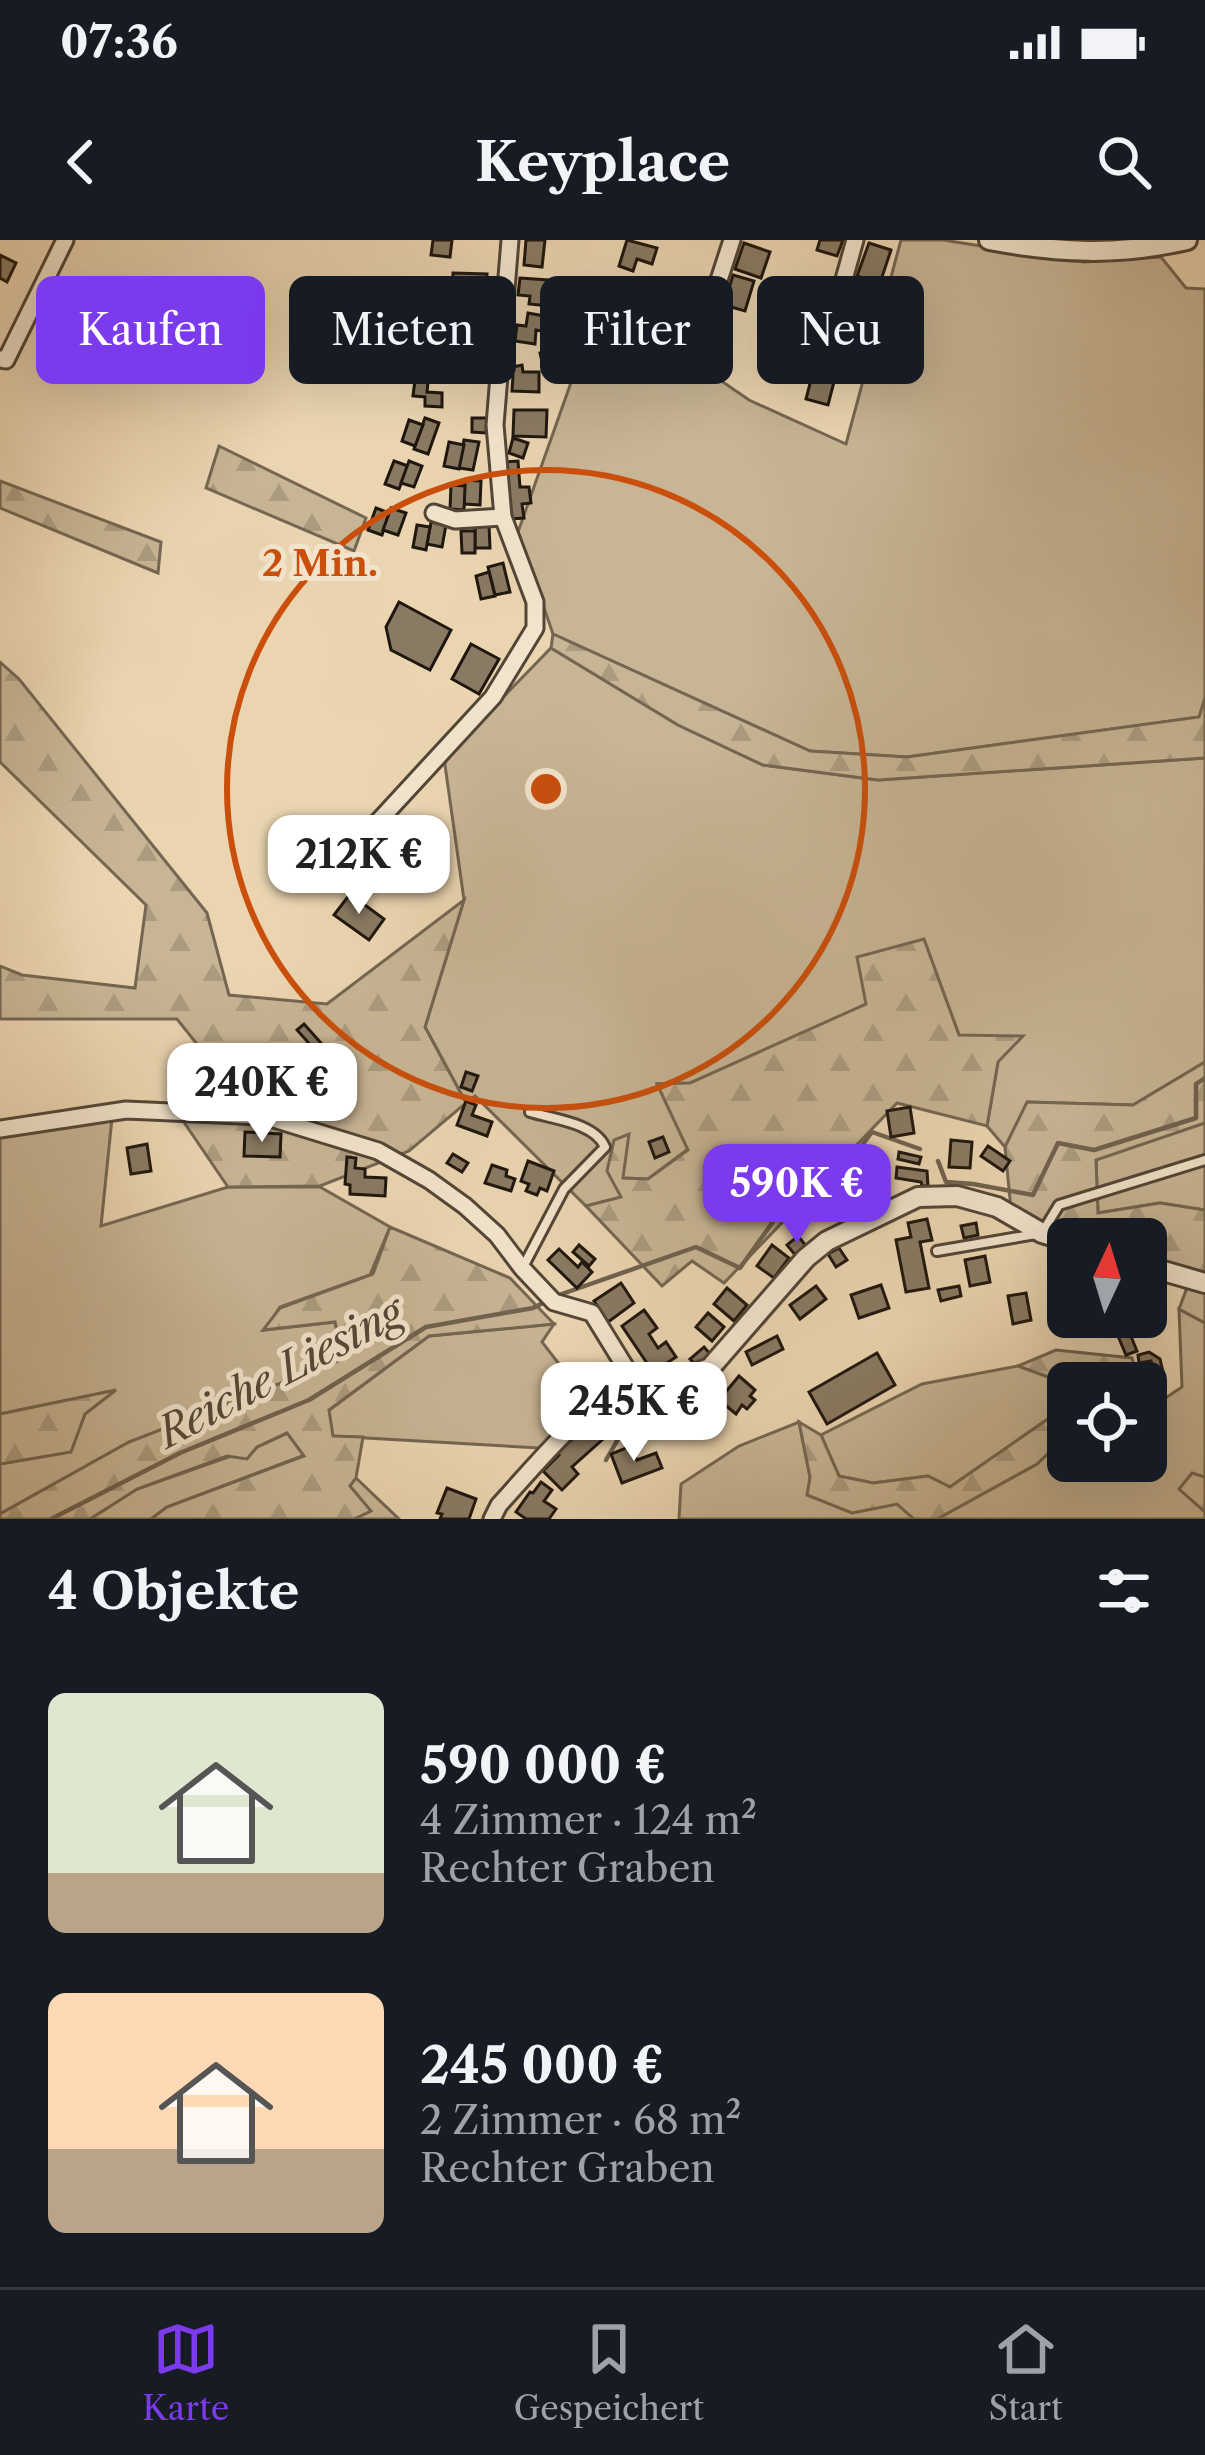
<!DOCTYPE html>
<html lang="de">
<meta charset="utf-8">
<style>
body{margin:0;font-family:"Libre Caslon Text",serif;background:#242831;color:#f1f3f6;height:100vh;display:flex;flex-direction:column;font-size:45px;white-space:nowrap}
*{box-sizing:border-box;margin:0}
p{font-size:39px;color:#9ea1a6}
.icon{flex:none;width:66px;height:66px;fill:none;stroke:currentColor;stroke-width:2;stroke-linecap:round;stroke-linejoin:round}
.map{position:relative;height:1279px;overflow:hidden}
.drawer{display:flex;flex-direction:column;background:#171b24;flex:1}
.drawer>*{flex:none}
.banner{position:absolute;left:36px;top:36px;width:1134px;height:108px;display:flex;gap:24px}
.needle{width:78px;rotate:4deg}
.controls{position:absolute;left:1047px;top:978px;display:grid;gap:24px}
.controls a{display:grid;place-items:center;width:120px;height:120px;border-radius:18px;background:#171b24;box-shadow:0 12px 48px #0002;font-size:60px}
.price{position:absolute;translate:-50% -102px;padding:0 27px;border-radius:24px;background:#fff;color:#222;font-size:39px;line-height:78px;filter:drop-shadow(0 3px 6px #0008)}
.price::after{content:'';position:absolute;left:50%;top:72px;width:36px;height:27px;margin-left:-18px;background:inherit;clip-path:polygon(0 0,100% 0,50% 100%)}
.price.active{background:#7c3aed;color:#fff}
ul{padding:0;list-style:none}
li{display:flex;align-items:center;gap:36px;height:300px;padding:0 48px}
li span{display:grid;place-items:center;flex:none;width:336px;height:240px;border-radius:18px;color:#555}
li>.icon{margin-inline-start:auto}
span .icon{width:144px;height:144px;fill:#fffc;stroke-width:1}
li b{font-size:51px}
h2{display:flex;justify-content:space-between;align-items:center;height:144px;padding:0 48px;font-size:51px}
.tag{padding:0 42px;border-radius:18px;background:#171b24;box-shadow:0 12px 48px #0002;font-size:42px;line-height:108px}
.tag.active{background:#7c3aed;color:#fff}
.status{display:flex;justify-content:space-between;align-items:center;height:84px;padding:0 60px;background:#171b24;direction:ltr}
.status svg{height:33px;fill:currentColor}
header{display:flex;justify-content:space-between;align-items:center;height:156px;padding:0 48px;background:#171b24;font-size:54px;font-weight:700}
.dock{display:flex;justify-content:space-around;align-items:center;height:168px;border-top:3px solid #363941;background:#171b24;font-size:33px;color:#9ea1a6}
.dock a{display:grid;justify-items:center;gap:6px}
.dock .active{color:#7c3aed}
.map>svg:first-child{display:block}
.green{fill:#c8b595;stroke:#746652;stroke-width:3}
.forest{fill:url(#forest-firs);stroke:#746652;stroke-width:3}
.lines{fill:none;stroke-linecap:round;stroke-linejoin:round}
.stream{stroke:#70624f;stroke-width:4.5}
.building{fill:#897a63;stroke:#1f170e;stroke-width:3}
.service-casing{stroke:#524637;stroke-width:14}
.minor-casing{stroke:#524637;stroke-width:21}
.tertiary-casing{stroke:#524637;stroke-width:24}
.service{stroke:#f2e4cc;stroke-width:8}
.minor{stroke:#f2e4cc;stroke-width:15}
.tertiary{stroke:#f2e4cc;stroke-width:18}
.ring{fill:none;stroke:#ca4f0c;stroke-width:6}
.labels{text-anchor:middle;stroke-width:10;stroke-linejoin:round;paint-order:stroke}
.water-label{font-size:42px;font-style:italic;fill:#554939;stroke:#f2e4cc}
.centre{fill:#ca4f0c;stroke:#f2e4cc;stroke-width:6}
.ring-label{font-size:36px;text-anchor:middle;font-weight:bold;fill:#ca4f0c;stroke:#f2e4cc;stroke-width:10;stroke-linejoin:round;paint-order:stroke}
</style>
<div class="status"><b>07:36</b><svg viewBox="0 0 49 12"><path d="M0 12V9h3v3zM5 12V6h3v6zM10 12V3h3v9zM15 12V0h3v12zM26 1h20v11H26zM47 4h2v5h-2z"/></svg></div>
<header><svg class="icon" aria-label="back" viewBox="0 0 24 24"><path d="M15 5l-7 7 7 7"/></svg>Keyplace<svg class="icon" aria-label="search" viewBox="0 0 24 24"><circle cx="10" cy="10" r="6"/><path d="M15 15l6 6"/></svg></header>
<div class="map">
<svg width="1205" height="1279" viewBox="0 0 1205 1279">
<defs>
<pattern id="forest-firs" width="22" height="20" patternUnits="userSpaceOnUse" patternTransform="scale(3)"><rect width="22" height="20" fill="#c8b595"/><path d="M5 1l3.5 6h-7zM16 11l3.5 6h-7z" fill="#ab9b7f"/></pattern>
</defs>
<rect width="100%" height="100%" fill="#ebd5b1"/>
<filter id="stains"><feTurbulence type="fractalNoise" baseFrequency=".00167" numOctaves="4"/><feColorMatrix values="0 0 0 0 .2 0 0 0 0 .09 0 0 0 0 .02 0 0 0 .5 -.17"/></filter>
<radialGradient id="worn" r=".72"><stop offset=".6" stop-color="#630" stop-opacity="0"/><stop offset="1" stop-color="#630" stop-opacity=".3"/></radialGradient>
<g class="green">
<path d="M901 0H943L1084 22 1161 17 1186 48 1205 49V458L1200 477 907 517 810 511 553 394 518 292 601 58 749 160 846 204Z"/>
<path d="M551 408 678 485 763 525 878 540 1205 518V822L1133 865 1028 862 1005 907 987 886 998 822 959 795 924 700 867 764 690 843 658 844 688 909 648 939 622 938 614 899 622 957 586 966 475 856 466 863 425 787 464 660 444 518Z"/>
<path d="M112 878 101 986 228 947H320L390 987 370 1035 280 1067 265 1090 335 1082 343 1119 129 1202 0 1274V1224L70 1212 85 1174 112 1151 0 1174V896Z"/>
<path d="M1205 883V970L1160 963 1098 973 1096 919Z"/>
<path d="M1179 1069 1205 1083V1279H937L1037 1224 1068 1194V1221H1146V1163L1149 1169 1182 1147Z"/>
<path d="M554 1084 542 1102 587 1160 539 1208 332 1196 328 1171 429 1096Z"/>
<path d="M1018 1126 1068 1144V1165L950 1247 928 1236 873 1243 839 1236 821 1195 922 1144Z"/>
<path d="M799 1182 810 1237 852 1273 897 1264 914 1279H679L681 1244 739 1206Z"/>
<path d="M288 1193 305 1215 167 1267 151 1279H90L137 1249 257 1207Z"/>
<path d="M356 1238 399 1279H354L370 1271 349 1246Z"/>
</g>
<g class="forest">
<path d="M219 206 366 278 354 311 206 248Z"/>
<path d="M0 241 161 302 158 333 0 268Z"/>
<path d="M553 394 810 511 907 517 1199 477 1205 458V518L878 540 763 525 678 485 551 408Z"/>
<path d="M0 422 19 439 207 673 229 755 327 764 464 660 425 787 466 863 409 911 320 946 228 947 177 872 232 848 177 779H0V726L22 735 135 748 146 665 0 522Z"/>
<path d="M924 699 959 795 1023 796 998 822 987 886 897 863 724 1043 692 1021 662 1046 586 966 621 957 607 931 614 900 629 894 623 938 648 939 688 910 657 844 690 843 866 764 857 717Z"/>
<path d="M1205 822V883L1096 920 1098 973 1160 963 1205 970V1083L1179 1069 1191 1037 1146 1020V999H1089L1011 970 1005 907 1027 862 1133 865Z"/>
<path d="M390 987 510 1038 554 1084 429 1096 329 1170 333 1196 363 1197 356 1238 350 1246 371 1271 354 1279H151L167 1267 304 1216 287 1193 257 1207 247 1219 227 1216 137 1249 90 1279H0V1274L129 1202 343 1119 335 1082 263 1090 280 1068 373 1034Z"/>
<path d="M1056 1110 1132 1118 1139 1142 1068 1144 1018 1126Z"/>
<path d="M116 1150 85 1174 71 1212 0 1224V1174Z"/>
<path d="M1068 1165V1194L1037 1224 937 1279H914L897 1264 852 1273 807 1255 810 1237 799 1182 821 1195 839 1236 873 1243 928 1236 950 1247Z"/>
<path d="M1192 1233 1205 1237V1272L1179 1249Z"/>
</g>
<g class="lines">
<g class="stream">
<path d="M938 921 946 942 973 944 1033 955 1058 903 1094 910 1196 878V844L1205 838"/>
<path d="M559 1055 696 1007 740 1028 780 972 827 952 872 892 920 909"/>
<path d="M656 1173 700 1141"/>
<path d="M606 1220 625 1187 637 1181"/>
<path d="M51 1279 180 1213 309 1160 426 1087 533 1068 545 1062"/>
</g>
</g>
<g class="building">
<path d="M433 0H452L450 17 431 15Z"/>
<path d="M526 0H545L542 27 524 25Z"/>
<path d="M627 0 657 8 652 24 637 19 633 31 619 26Z"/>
<path d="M820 0H843L837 16 817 10Z"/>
<path d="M744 3 770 12 761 38 735 29Z"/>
<path d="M869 3 891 10 880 43 857 36Z"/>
<path d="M0 15 16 23 7 42 0 38Z"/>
<path d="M453 33 487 34 486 60 452 58Z"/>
<path d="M733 35 754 41 745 71 724 65Z"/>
<path d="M520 38 548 40V52L561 53 560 67 529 64 530 56 518 55Z"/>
<path d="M665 51 686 58 676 88 654 80Z"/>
<path d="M847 65 873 72 863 111 837 105Z"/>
<path d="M473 67 492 69 491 80 472 79Z"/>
<path d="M528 73 550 77 547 92 536 90 535 104 515 101 517 85 526 86Z"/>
<path d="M770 93 791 96 786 127 765 124Z"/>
<path d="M460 104 477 106 475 122 467 121 466 129 446 126 449 108 459 109Z"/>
<path d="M557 110 558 119 542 122 540 113Z"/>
<path d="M522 125 523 132H539V152L512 151 513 136H510L508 128Z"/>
<path d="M813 132 835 138 828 165 806 159Z"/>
<path d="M415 140 428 142 427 152 442 153V167L425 166V157L413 156Z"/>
<path d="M514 170H547L546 197 513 196Z"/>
<path d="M425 178 439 183 428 214 414 209Z"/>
<path d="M472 178H487L486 193 472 192Z"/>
<path d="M409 180 423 185 415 206 402 201Z"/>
<path d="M513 198 528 203 523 218 509 213Z"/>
<path d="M464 200 479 202 473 230 459 228Z"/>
<path d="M449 202 464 205 459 229 444 226Z"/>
<path d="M394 221 408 226 399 249 385 244Z"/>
<path d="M409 221 422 226 414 247 401 243Z"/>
<path d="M518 221 520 247H529L531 263 522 264 524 278 510 279 504 222Z"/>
<path d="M465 240 481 241 480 265 464 264Z"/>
<path d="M451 245 465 246 464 270 450 269Z"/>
<path d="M376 268 389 273 382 295 368 290Z"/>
<path d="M391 268 406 273 398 295 383 290Z"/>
<path d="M431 282 446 285 442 307 427 304Z"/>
<path d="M417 285 430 287 426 310 413 307Z"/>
<path d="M475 285H489L490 308H475Z"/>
<path d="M461 291H475V313H462Z"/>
<path d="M503 323 510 352 495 355 488 327Z"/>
<path d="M489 332 495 356 481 359 476 336Z"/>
<path d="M399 362 451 390 430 430 391 410 386 387Z"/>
<path d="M471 404 499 419 479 454 452 439Z"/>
<path d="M419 607 426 623 434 620 440 635 411 646 398 615Z"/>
<path d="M350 654 384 679 369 700 334 675Z"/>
<path d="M304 784 330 813 323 819 297 790Z"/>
<path d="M466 832 478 836 472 851 461 847Z"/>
<path d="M466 861 476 865 472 875 492 882 487 896 457 885Z"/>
<path d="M910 867 914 893 891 897 887 871Z"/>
<path d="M245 892 281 894 280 917 244 916Z"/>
<path d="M663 897 669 912 655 918 649 902Z"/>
<path d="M951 900 972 902 970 928 949 927Z"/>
<path d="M147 904 151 931 131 934 127 908Z"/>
<path d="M988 906 1010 921 1003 931 981 916Z"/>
<path d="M899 912 921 917 919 924 898 919Z"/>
<path d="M453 914 468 923 462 932 447 923Z"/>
<path d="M347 917 356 918 355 928 365 929V937L386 938 385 956 350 954V945L345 944Z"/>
<path d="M528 921 554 931 547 951 540 948 537 955 526 951 529 944 521 941Z"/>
<path d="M492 925 507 930 506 936 515 939 511 951 485 943Z"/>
<path d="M897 927 927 931 928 946H922L921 942 896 938Z"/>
<path d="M927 979 932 1000 920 1002 929 1048 906 1052 896 1000 911 997 908 983Z"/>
<path d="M976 983 978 995 964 998 961 986Z"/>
<path d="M798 996 807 1007 796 1016 787 1005Z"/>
<path d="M579 1005 595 1019 589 1026 573 1012Z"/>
<path d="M772 1005 789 1018 774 1038 757 1026Z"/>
<path d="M839 1008 847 1020 836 1027 828 1014Z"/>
<path d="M559 1009 578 1027 582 1022 592 1032 577 1048 548 1020Z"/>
<path d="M985 1016 990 1042 970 1046 965 1020Z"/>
<path d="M621 1043 634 1063 608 1082 594 1061Z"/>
<path d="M881 1045 889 1068 859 1078 851 1055Z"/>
<path d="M816 1046 826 1059 800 1079 790 1065Z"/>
<path d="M959 1046 961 1056 941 1061 938 1050Z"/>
<path d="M1058 1046 1061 1053 1068 1049V1069L1058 1073 1049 1050Z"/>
<path d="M727 1048 747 1065 734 1081 714 1064Z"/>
<path d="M1026 1053 1031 1080 1013 1084 1008 1056Z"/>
<path d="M644 1070 657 1088 649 1094 658 1108 666 1102 676 1117 653 1132 622 1086Z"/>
<path d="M708 1073 724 1087 712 1101 696 1087Z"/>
<path d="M1110 1077H1123L1137 1111 1126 1115Z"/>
<path d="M777 1096 783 1109 752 1125 746 1112Z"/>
<path d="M704 1107 710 1114 697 1126 690 1119Z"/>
<path d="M1149 1112 1160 1119 1163 1132 1155 1144 1146 1145 1144 1135 1154 1134 1151 1121 1139 1123 1138 1115Z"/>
<path d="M877 1113 895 1145 827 1184 809 1152Z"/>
<path d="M739 1136 755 1150 750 1156 755 1160 747 1169 742 1165 736 1174 719 1160Z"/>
<path d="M704 1146 717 1147 715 1161 702 1159Z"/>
<path d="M588 1185 602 1200 572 1227 578 1234 562 1250 543 1231 559 1215 557 1213Z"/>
<path d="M631 1206 637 1220 656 1213 662 1228 622 1243 611 1214Z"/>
<path d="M541 1242 552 1250 544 1261 556 1269 549 1279H526L516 1272 530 1252 533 1253Z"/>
<path d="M447 1248 476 1259 469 1279H440L442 1274 437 1273Z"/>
</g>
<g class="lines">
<defs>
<g id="service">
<path d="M937 1011 1042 993 1059 965 1205 920"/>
<path d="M523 1027 564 949 605 907C595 883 553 879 530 872"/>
</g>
<g id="minor">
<path d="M706 80 732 0"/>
<path d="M822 118 855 0"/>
<path d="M0 119 6 120 65 0"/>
<path d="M434 273 455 280 503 277"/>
<path d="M351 611 493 457 535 388V362L503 277 495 185 510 0"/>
<path d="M0 889 126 870 264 876 378 911 429 940 465 966 497 995 522 1028 554 1062 592 1073 632 1138C579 1172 541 1219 499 1265L492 1279"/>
</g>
<g id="tertiary">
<path d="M989 0C1059 13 1117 16 1187 0"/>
<path d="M1146 1026 1205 1043"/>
<path d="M632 1138 665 1145 710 1128 806 1018 827 1001 918 957 957 956 997 967 1042 993 1068 1001"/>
</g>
</defs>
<use href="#service" class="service-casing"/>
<use href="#minor" class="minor-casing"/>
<use href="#tertiary" class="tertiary-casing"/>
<use href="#service" class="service"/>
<use href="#minor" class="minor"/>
<use href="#tertiary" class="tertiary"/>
</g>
<circle class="ring" cx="546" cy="549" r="319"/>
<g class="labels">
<g class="water-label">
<text transform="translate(280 1132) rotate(-28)" y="15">Reiche Liesing</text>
</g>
</g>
<circle cx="546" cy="549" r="18" class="centre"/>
<g class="ring-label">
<text x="320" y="336">2 Min.</text>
</g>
<rect width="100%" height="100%" filter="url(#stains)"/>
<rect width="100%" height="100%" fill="url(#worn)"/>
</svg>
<div class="controls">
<a><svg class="needle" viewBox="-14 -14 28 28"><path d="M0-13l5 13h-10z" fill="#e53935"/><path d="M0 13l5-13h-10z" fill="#9ea1a6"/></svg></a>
<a><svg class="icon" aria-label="locate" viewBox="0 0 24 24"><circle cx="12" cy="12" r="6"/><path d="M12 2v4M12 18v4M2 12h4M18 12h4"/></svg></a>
</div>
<b class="price" style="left:359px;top:677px">212K €</b>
<b class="price" style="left:262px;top:905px">240K €</b>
<b class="price active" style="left:797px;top:1006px">590K €</b>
<b class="price" style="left:634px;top:1224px">245K €</b>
<div class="banner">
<a class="tag active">Kaufen</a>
<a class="tag">Mieten</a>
<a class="tag">Filter</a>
<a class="tag">Neu</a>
</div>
</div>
<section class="drawer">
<h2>4 Objekte<svg class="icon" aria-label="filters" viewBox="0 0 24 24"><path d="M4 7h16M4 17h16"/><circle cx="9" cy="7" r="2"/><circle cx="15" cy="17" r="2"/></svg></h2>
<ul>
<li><span style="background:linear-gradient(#dfe7d0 75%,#b9a48a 0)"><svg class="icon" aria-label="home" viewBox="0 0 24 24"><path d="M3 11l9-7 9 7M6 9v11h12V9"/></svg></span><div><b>590 000 €</b><p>4 Zimmer · 124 m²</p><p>Rechter Graben</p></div></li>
<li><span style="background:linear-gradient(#ffd9b3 65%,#b9a48a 0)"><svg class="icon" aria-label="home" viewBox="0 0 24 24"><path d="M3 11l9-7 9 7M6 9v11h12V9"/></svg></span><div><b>245 000 €</b><p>2 Zimmer · 68 m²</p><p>Rechter Graben</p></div></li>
</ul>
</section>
<nav class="dock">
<a class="active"><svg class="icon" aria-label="map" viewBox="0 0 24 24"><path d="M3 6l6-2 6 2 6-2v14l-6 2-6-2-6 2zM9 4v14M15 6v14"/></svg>Karte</a>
<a><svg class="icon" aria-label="saved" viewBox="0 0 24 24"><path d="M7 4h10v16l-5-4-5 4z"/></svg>Gespeichert</a>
<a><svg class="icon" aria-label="home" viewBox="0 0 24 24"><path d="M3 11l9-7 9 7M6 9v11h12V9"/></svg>Start</a>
</nav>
